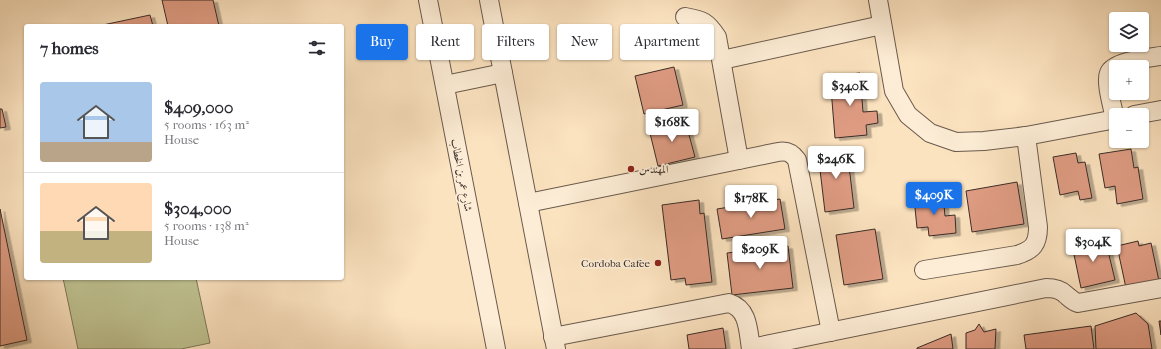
<!DOCTYPE html>
<meta charset="utf-8">
<style>
body{margin:0;font-family:"IM FELL French Canon",Amiri,serif;background:#f7f7f7;color:#2b2b33;height:100vh;display:flex;flex-direction:column;font-size:15px;white-space:nowrap}
*{box-sizing:border-box;margin:0}
p{font-size:13px;color:#7c7c81}
.icon{flex:none;width:22px;height:22px;fill:none;stroke:currentColor;stroke-width:2;stroke-linecap:round;stroke-linejoin:round}
.map{position:relative;flex:1;overflow:hidden}
.panel{position:absolute;left:24px;top:24px;width:320px;height:256px;display:flex;flex-direction:column;background:#fff;border-radius:4px;box-shadow:0 1px 3px #0004}
.panel>*{flex:none}
.top-card{position:absolute;left:356px;top:24px;width:380px;height:36px;display:flex;gap:8px}
.buttons{position:absolute;left:1109px;top:12px;display:grid;gap:8px}
.buttons a{display:grid;place-items:center;width:40px;height:40px;border-radius:4px;background:#fff;box-shadow:0 1px 3px #0004;font-size:20px}
.price{position:absolute;translate:-50% -34px;padding:0 9px;border-radius:4px;background:#fff;color:#222;font-size:13px;line-height:26px;filter:drop-shadow(0 1px 2px #0008)}
.price::after{content:'';position:absolute;left:50%;top:24px;width:12px;height:9px;margin-left:-6px;background:inherit;clip-path:polygon(0 0,100% 0,50% 100%)}
.price.on{background:#1a73e8;color:#fff}
ul{padding:0;list-style:none}
li{display:flex;align-items:center;gap:12px;height:100px;padding:0 16px}
li+li{border-top:1px solid #e1e1e2}
li span{display:grid;place-items:center;flex:none;width:112px;height:80px;border-radius:4px;color:#555}
li>.icon{margin-inline-start:auto}
span .icon{width:48px;height:48px;fill:#fffc;stroke-width:1}
li b{font-size:17px}
h2{display:flex;justify-content:space-between;align-items:center;height:48px;padding:0 16px;font-size:17px}
.chip{padding:0 14px;border-radius:4px;background:#fff;box-shadow:0 1px 3px #0004;font-size:14px;line-height:36px}
.chip.on{background:#1a73e8;color:#fff}
.map>svg:first-child{display:block}
.green{fill:#c0c392;stroke:#7d785c}
.building{fill:#df9c83;stroke:#3a2c27;filter:url(#shadow)}
.lines{fill:none;stroke-linecap:round;stroke-linejoin:round}
.minor-casing{stroke:#6a5a4d;stroke-width:20}
.minor{stroke:#fdedd6;stroke-width:18}
.poi-dot{fill:#8f2418;stroke:#fdedd6;stroke-width:1.5}
.labels{text-anchor:middle;stroke-width:3.5;stroke-linejoin:round;paint-order:stroke}
.poi-label{font-size:11px;fill:#3a2c27;stroke:#fdedd6;text-anchor:start}
.street-label{font-size:11px;fill:#3a2c27;stroke:#fdedd6}
</style>
<div class="map">
<svg width="1161" height="349" viewBox="0 0 1161 349">
<defs>
<filter id="shadow"><feDropShadow dx="4.5" dy="2.5" stdDeviation="0" flood-color="#0004"/></filter>
</defs>
<rect width="100%" height="100%" fill="#fce3c0"/>
<filter id="stains"><feTurbulence type="fractalNoise" baseFrequency=".005" numOctaves="4"/><feColorMatrix values="0 0 0 0 .2 0 0 0 0 .09 0 0 0 0 .02 0 0 0 .5 -.17"/></filter>
<radialGradient id="worn" r=".72"><stop offset=".6" stop-color="#630" stop-opacity="0"/><stop offset="1" stop-color="#630" stop-opacity=".3"/></radialGradient>
<path class="green" d="M63 278H196L210 343 181 349H78Z"/>
<g class="building">
<path d="M162 0H213L219 26H168Z"/>
<path d="M150 15 153 26H98Z"/>
<path d="M674 67 683 105 644 114 635 76Z"/>
<path d="M860 73 863 112 877 111 878 123 866 125 867 135 835 138 830 76Z"/>
<path d="M0 109H2L6 127 0 128Z"/>
<path d="M685 120 695 157 658 166 649 129Z"/>
<path d="M847 149 854 208 825 212 818 153Z"/>
<path d="M1131 149 1134 168 1138 167 1143 199 1117 204 1115 186 1105 188 1099 154Z"/>
<path d="M1076 153 1078 163 1085 162 1092 198 1080 200 1078 191 1060 195 1053 157Z"/>
<path d="M1017 182 1024 224 972 232 966 191Z"/>
<path d="M943 195 945 216 955 215 956 233 929 236 928 227 917 228 914 198Z"/>
<path d="M780 199 785 229 722 239 717 209Z"/>
<path d="M699 200 700 214 704 213 712 282 686 285 685 278 671 280 662 205Z"/>
<path d="M0 209 27 340 0 346Z"/>
<path d="M875 229 883 279 844 285 836 235Z"/>
<path d="M1105 238 1115 280 1081 288 1072 245Z"/>
<path d="M1138 241 1139 246 1151 243 1159 281 1126 288 1117 246Z"/>
<path d="M788 246 793 288 732 295 727 253Z"/>
<path d="M1136 313 1148 324 1152 349H1096L1095 326Z"/>
<path d="M1159 321H1161V335Z"/>
<path d="M979 324 984 332 996 329 995 349H966V333L975 330Z"/>
<path d="M1091 326 1094 349H1026L1024 335Z"/>
<path d="M723 328 726 349H689L687 335Z"/>
<path d="M951 334 953 349H917V348Z"/>
</g>
<g class="lines">
<defs>
<g id="minor">
<path d="M428 0 496 349"/>
<path d="M489 0 556 349"/>
<path d="M878 0 894 91 908 115 930 133 956 142 984 141 1026 136 1116 119"/>
<path d="M685 17C703 20 707 22 717 37L739 160"/>
<path d="M722 60 882 25"/>
<path d="M445 85 503 73"/>
<path d="M1134 115 1161 110"/>
<path d="M1115 119C1113 108 1105 82 1109 73 1114 61 1149 58 1161 56"/>
<path d="M528 203 778 152C787 150 792 153 797 160L831 332"/>
<path d="M924 270 1017 255C1033 250 1038 244 1038 227L1026 136"/>
<path d="M553 337 729 303C749 309 748 331 751 349"/>
<path d="M751 348 1046 288C1053 288 1060 289 1065 294 1070 298 1072 301 1078 303L1161 288"/>
</g>
</defs>
<use href="#minor" class="minor-casing"/>
<use href="#minor" class="minor"/>
</g>
<g class="poi-dot">
<circle cx="631" cy="169" r="4"/>
<circle cx="658" cy="263" r="4"/>
</g>
<g class="labels">
<g class="poi-label">
<text x="639" y="173">المهندس</text>
<text x="650" y="267" text-anchor="end">Cordoba Cafee</text>
</g>
<g class="street-label">
<text transform="translate(462 175) rotate(79)" y="4">شارع عمر بن الخطاب</text>
</g>
</g>
<rect width="100%" height="100%" filter="url(#stains)"/>
<rect width="100%" height="100%" fill="url(#worn)"/>
</svg>
<div class="buttons">
<a><svg class="icon" aria-label="layers" viewBox="0 0 24 24"><path d="M12 4l9 5-9 5-9-5zM3 14l9 5 9-5"/></svg></a>
<a>+</a>
<a>−</a>
</div>
<b class="price" style="left:850px;top:107px">$340K</b>
<b class="price" style="left:672px;top:143px">$168K</b>
<b class="price" style="left:836px;top:180px">$246K</b>
<b class="price on" style="left:934px;top:216px">$409K</b>
<b class="price" style="left:751px;top:219px">$178K</b>
<b class="price" style="left:1093px;top:263px">$304K</b>
<b class="price" style="left:760px;top:270px">$209K</b>
<div class="top-card">
<a class="chip on">Buy</a>
<a class="chip">Rent</a>
<a class="chip">Filters</a>
<a class="chip">New</a>
<a class="chip">Apartment</a>
</div>
<section class="panel">
<h2>7 homes<svg class="icon" aria-label="filters" viewBox="0 0 24 24"><path d="M4 7h16M4 17h16"/><circle cx="9" cy="7" r="2"/><circle cx="15" cy="17" r="2"/></svg></h2>
<ul>
<li><span style="background:linear-gradient(#a9c7e8 75%,#b9a48a 0)"><svg class="icon" aria-label="home" viewBox="0 0 24 24"><path d="M3 11l9-7 9 7M6 9v11h12V9"/></svg></span><div><b>$409,000</b><p>5 rooms · 163 m²</p><p>House</p></div></li>
<li><span style="background:linear-gradient(#ffd9b3 60%,#c2b280 0)"><svg class="icon" aria-label="home" viewBox="0 0 24 24"><path d="M3 11l9-7 9 7M6 9v11h12V9"/></svg></span><div><b>$304,000</b><p>5 rooms · 138 m²</p><p>House</p></div></li>
</ul>
</section>
</div>
